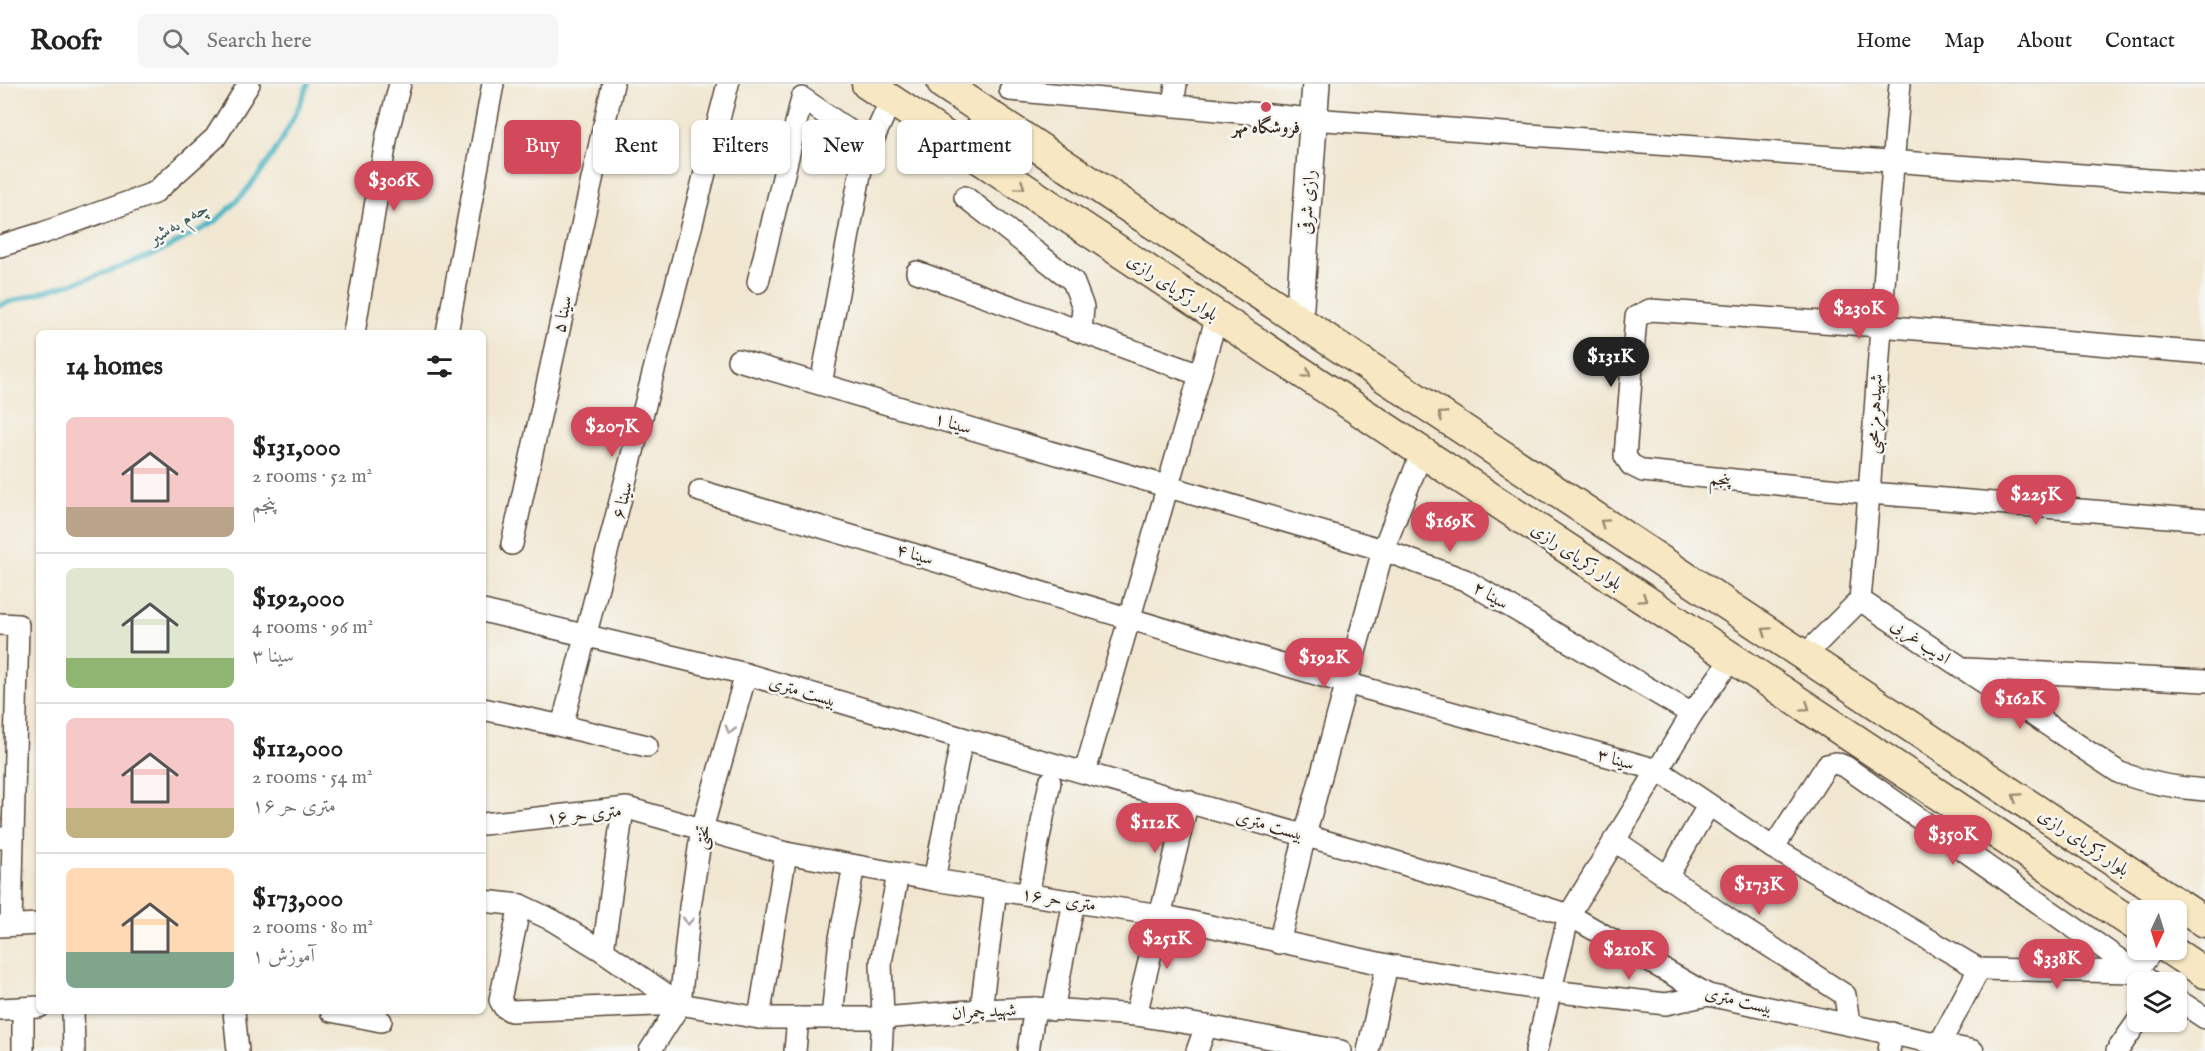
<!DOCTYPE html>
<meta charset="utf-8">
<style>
body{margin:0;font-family:"IM FELL English",Amiri,serif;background:#f6f6f6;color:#222;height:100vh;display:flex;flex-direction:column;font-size:22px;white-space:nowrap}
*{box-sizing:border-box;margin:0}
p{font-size:20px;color:#767676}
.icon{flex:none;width:33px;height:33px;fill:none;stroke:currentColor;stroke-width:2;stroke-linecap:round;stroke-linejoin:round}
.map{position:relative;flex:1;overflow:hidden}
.side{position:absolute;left:36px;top:246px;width:450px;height:684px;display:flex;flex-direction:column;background:#fff;border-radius:9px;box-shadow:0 2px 4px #0004}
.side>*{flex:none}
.hud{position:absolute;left:504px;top:36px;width:570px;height:54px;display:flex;gap:12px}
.needle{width:39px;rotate:184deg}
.tools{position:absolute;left:2127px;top:816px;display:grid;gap:12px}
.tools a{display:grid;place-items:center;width:60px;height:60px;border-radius:9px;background:#fff;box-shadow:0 2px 4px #0004;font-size:30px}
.price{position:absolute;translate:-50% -51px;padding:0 14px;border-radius:21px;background:#d1495b;color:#fff;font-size:20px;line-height:39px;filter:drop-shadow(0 2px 3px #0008)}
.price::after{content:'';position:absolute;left:50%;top:36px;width:18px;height:14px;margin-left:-9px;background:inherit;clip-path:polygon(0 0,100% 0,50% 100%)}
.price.selected{background:#222;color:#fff}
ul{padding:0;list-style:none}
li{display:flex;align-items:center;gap:18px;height:150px;padding:0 30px}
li+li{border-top:2px solid #e0e0e0}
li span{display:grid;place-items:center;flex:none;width:168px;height:120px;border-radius:9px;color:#555}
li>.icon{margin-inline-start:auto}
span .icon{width:72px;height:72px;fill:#fffc;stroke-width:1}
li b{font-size:26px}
h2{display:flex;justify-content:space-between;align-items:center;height:72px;padding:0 30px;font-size:26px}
.chip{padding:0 21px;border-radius:9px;background:#fff;box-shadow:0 2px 4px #0004;font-size:21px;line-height:54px}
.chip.selected{background:#d1495b;color:#fff}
header{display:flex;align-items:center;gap:36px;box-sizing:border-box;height:84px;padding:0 30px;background:#fff;border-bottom:2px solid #e0e0e0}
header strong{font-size:28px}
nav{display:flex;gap:33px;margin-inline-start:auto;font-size:21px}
.search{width:420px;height:54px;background:#f6f6f6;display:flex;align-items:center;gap:15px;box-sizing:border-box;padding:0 21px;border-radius:9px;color:#767676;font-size:22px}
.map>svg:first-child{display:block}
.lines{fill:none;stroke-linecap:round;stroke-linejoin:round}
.stream{stroke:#47b4c3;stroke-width:5}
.minor-casing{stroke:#564639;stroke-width:24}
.tertiary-casing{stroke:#564639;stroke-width:30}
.secondary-casing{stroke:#564639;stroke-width:33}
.minor{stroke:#fff;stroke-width:21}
.tertiary{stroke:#fff;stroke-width:27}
.secondary{stroke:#f7e8c3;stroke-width:30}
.oneway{stroke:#998970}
.oneway2{stroke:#a79f9a}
.poi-dot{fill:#d1495b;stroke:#f6f6f2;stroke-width:2}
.labels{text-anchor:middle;stroke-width:5;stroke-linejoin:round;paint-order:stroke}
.poi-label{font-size:18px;font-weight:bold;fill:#3b2a1e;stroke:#f6f6f2}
.street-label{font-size:18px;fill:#3b2a1e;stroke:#f6f6f2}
.water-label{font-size:20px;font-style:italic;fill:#3f5a58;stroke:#f6f6f2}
</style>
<header>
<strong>Roofr</strong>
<div class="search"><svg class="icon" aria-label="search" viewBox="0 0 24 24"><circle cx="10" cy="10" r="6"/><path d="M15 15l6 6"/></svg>Search here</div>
<nav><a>Home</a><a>Map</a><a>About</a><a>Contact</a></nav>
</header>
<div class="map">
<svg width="2205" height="967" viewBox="0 0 2205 967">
<rect width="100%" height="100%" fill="#f6f6f2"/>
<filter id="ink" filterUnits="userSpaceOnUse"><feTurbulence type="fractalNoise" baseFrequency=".0167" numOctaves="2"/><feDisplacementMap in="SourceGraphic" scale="12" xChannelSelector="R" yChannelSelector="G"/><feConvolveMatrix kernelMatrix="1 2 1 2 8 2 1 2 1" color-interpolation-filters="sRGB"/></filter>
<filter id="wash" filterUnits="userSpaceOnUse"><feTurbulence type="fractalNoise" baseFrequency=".008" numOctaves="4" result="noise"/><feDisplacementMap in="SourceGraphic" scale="24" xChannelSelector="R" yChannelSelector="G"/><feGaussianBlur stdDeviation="1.35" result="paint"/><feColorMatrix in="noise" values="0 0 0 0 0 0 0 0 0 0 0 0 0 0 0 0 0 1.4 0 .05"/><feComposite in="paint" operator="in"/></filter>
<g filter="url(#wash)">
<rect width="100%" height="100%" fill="#f1e7d1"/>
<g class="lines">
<path class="stream" d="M0 221C64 201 131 185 189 152 198 147 209 142 217 136 258 100 289 51 308 0"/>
</g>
</g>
<g filter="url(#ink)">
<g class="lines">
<defs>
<g id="minor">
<path d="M1010 6 1312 35 2205 100"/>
<path d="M1173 22 1176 0"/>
<path d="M965 113 1073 197 1083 223 1081 248"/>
<path d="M0 162 43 149 154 109 215 54 249 0"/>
<path d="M917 188 1200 291"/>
<path d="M758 198 802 14 870 61"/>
<path d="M354 249 387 51 400 0"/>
<path d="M447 249 493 0"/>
<path d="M2205 269 1880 242 1650 226 1636 233 1625 372 1631 381 1643 387 1870 409 2205 436"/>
<path d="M738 276 1383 466 1465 496 1692 630"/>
<path d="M821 300 862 80 891 16"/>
<path d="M700 407 1346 599 1658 686 1773 764 1979 885 1940 959"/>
<path d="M512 460 613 0"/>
<path d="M1860 516C1876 344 1884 172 1900 0"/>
<path d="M1860 516 2120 689C2149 699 2175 704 2205 706"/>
<path d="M483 527 746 590 962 654 1377 772 1569 831 1708 911 1973 967"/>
<path d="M0 540 18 541 13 754"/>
<path d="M1804 572 1860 516"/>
<path d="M1966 585 2205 597"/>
<path d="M483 625 562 642"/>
<path d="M647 662 562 642 728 0"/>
<path d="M1085 688 1217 232"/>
<path d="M483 740 627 724 786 769 934 796 1160 831 1387 881 1551 907 1666 920 1708 911"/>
<path d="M1 754H13L11 841"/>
<path d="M1614 756 1734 839 1845 911 1849 940"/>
<path d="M1773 764 1827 681 1836 679 1846 683 2151 898"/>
<path d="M1667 793 1708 722"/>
<path d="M934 796 962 654"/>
<path d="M1028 810 1050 698"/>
<path d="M483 817 520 821 552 836 603 867 680 920"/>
<path d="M520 821 500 916 504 923 511 927 680 920"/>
<path d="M0 842 39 840"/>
<path d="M1279 859 1305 751 1383 466 1422 368"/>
<path d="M603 867 623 725"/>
<path d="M1979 885 2136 888 2153 866"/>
<path d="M2176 915 2205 934"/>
<path d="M680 920 690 823 702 745 746 590"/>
<path d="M23 924V967"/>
<path d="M0 925 39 923"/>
<path d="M981 926 996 805"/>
<path d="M1053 926 1074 817"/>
<path d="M73 927 74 967"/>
<path d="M234 927 238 967"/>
<path d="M331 927 381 937"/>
<path d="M1136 931 1188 717"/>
<path d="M759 934 786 769"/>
<path d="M832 934 840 854 854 782"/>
<path d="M650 967 680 920 759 934H883L981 926 1035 924 1136 931 1206 942 1341 967"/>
<path d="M795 967 798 934"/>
<path d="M881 967 883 934 881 878 898 790"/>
<path d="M1028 967 1035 924"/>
<path d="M1197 967 1206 942"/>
<path d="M1368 967 1387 881"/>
<path d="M1536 967 1569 831 1692 630 1732 574"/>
<path d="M1889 967 1892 949"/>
<path d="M2117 967 2138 937"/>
</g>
<path id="tertiary" d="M1299 236 1316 0"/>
<g id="secondary">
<path d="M867 0 2138 843"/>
<path d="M943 0 2205 838"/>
<path d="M2170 866 2205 889"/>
</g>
</defs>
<use href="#minor" class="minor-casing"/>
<use href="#tertiary" class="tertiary-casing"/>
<use href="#secondary" class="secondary-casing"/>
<use href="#minor" class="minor"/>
<use href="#tertiary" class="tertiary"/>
<use href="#secondary" class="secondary"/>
</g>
<defs><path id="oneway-chevron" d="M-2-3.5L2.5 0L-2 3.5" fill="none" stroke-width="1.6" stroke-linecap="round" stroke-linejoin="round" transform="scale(1.5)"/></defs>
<g class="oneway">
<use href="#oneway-chevron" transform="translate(1021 102) rotate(34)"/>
<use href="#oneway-chevron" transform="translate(1307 290) rotate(34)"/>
<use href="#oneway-chevron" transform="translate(1442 331) rotate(-146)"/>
<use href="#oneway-chevron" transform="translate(1604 439) rotate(-146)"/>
<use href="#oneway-chevron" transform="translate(1643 515) rotate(34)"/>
<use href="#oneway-chevron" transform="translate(1766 547) rotate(-146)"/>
<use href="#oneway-chevron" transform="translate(1806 623) rotate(34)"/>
<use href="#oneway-chevron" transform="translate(2016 713) rotate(-146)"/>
</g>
<g class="oneway2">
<use href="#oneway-chevron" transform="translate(730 646) rotate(106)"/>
<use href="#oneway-chevron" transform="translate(688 837) rotate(96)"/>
</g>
</g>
<circle class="poi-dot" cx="1266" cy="23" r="6"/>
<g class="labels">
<g class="poi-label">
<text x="1266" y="49">فروشگاه مهر</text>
</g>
<g class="street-label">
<text transform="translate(1307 118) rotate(-86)" y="6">رازی شرقی</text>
<text transform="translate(1173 203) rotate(34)" y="6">بلوار زکریای رازی</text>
<text transform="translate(562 230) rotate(-78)" y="6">سینا ۵</text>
<text transform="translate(1874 330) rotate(-87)" y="6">شهیدهرمزمحبی</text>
<text transform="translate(953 339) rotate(17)" y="6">۱ سینا</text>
<text transform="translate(1720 395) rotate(6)" y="6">پنجم</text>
<text transform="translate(622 416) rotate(-76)" y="6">سینا ۶</text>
<text transform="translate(915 470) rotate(16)" y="6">سینا ۴</text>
<text transform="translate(1577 472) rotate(34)" y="6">بلوار زکریای رازی</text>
<text transform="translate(1491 511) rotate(31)" y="6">سینا ۲</text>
<text transform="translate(1921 557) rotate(34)" y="6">ادیب غربی</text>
<text transform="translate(803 607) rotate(17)" y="6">بیست متری</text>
<text transform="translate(1616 675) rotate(16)" y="6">سینا ۳</text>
<text transform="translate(584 730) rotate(-6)" y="6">۱۶ متری حر</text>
<text transform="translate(1270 741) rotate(16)" y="6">بیست متری</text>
<text transform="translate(702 753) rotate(-79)" y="6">تختی</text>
<text transform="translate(2084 758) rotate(34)" y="6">بلوار زکریای رازی</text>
<text transform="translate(1059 815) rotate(9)" y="6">۱۶ متری حر</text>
<text transform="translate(1739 916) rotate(14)" y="6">بیست متری</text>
<text transform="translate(984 927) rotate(-3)" y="6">شهید چمران</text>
</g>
<g class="water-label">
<text transform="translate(178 138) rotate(-31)" y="7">چەم بەشیر</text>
</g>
</g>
</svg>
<div class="tools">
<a><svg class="needle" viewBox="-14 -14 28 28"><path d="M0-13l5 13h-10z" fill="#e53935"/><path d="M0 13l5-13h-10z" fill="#767676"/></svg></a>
<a><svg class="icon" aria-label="layers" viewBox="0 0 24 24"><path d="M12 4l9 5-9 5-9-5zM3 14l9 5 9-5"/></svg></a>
</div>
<b class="price" style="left:394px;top:128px">$306K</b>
<b class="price" style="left:1859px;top:256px">$230K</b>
<b class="price selected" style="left:1611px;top:304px">$131K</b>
<b class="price" style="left:612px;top:374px">$207K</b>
<b class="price" style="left:2036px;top:442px">$225K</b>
<b class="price" style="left:1450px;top:469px">$169K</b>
<b class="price" style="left:1324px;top:605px">$192K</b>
<b class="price" style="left:2020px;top:646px">$162K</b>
<b class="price" style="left:1155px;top:770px">$112K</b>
<b class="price" style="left:1953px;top:782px">$350K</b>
<b class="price" style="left:1759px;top:832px">$173K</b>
<b class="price" style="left:1167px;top:886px">$251K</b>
<b class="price" style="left:1629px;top:897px">$210K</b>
<b class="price" style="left:2057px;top:906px">$338K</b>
<div class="hud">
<a class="chip selected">Buy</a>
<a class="chip">Rent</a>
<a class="chip">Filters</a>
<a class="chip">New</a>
<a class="chip">Apartment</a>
</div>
<section class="side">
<h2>14 homes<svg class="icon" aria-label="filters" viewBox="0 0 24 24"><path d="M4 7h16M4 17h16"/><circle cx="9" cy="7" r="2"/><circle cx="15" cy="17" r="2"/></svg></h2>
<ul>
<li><span style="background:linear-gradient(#f6c9c9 75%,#b9a48a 0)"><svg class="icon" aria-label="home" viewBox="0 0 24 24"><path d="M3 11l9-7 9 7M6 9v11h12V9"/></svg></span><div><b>$131,000</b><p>2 rooms · 52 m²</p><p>پنجم</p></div></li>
<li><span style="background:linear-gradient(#dfe7d0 75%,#8fb573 0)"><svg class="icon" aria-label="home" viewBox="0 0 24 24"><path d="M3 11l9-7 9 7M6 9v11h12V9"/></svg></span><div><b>$192,000</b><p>4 rooms · 96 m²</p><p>سینا ۳</p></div></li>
<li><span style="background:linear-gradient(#f6c9c9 75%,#c2b280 0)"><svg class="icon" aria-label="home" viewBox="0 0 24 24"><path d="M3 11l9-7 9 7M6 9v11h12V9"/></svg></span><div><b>$112,000</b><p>2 rooms · 54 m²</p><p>۱۶ متری حر</p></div></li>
<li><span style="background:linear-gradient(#ffd9b3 70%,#7fa58c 0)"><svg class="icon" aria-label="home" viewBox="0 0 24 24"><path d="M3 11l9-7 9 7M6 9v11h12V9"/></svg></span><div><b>$173,000</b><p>2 rooms · 80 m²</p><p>آموزش ۱</p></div></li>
</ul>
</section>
</div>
